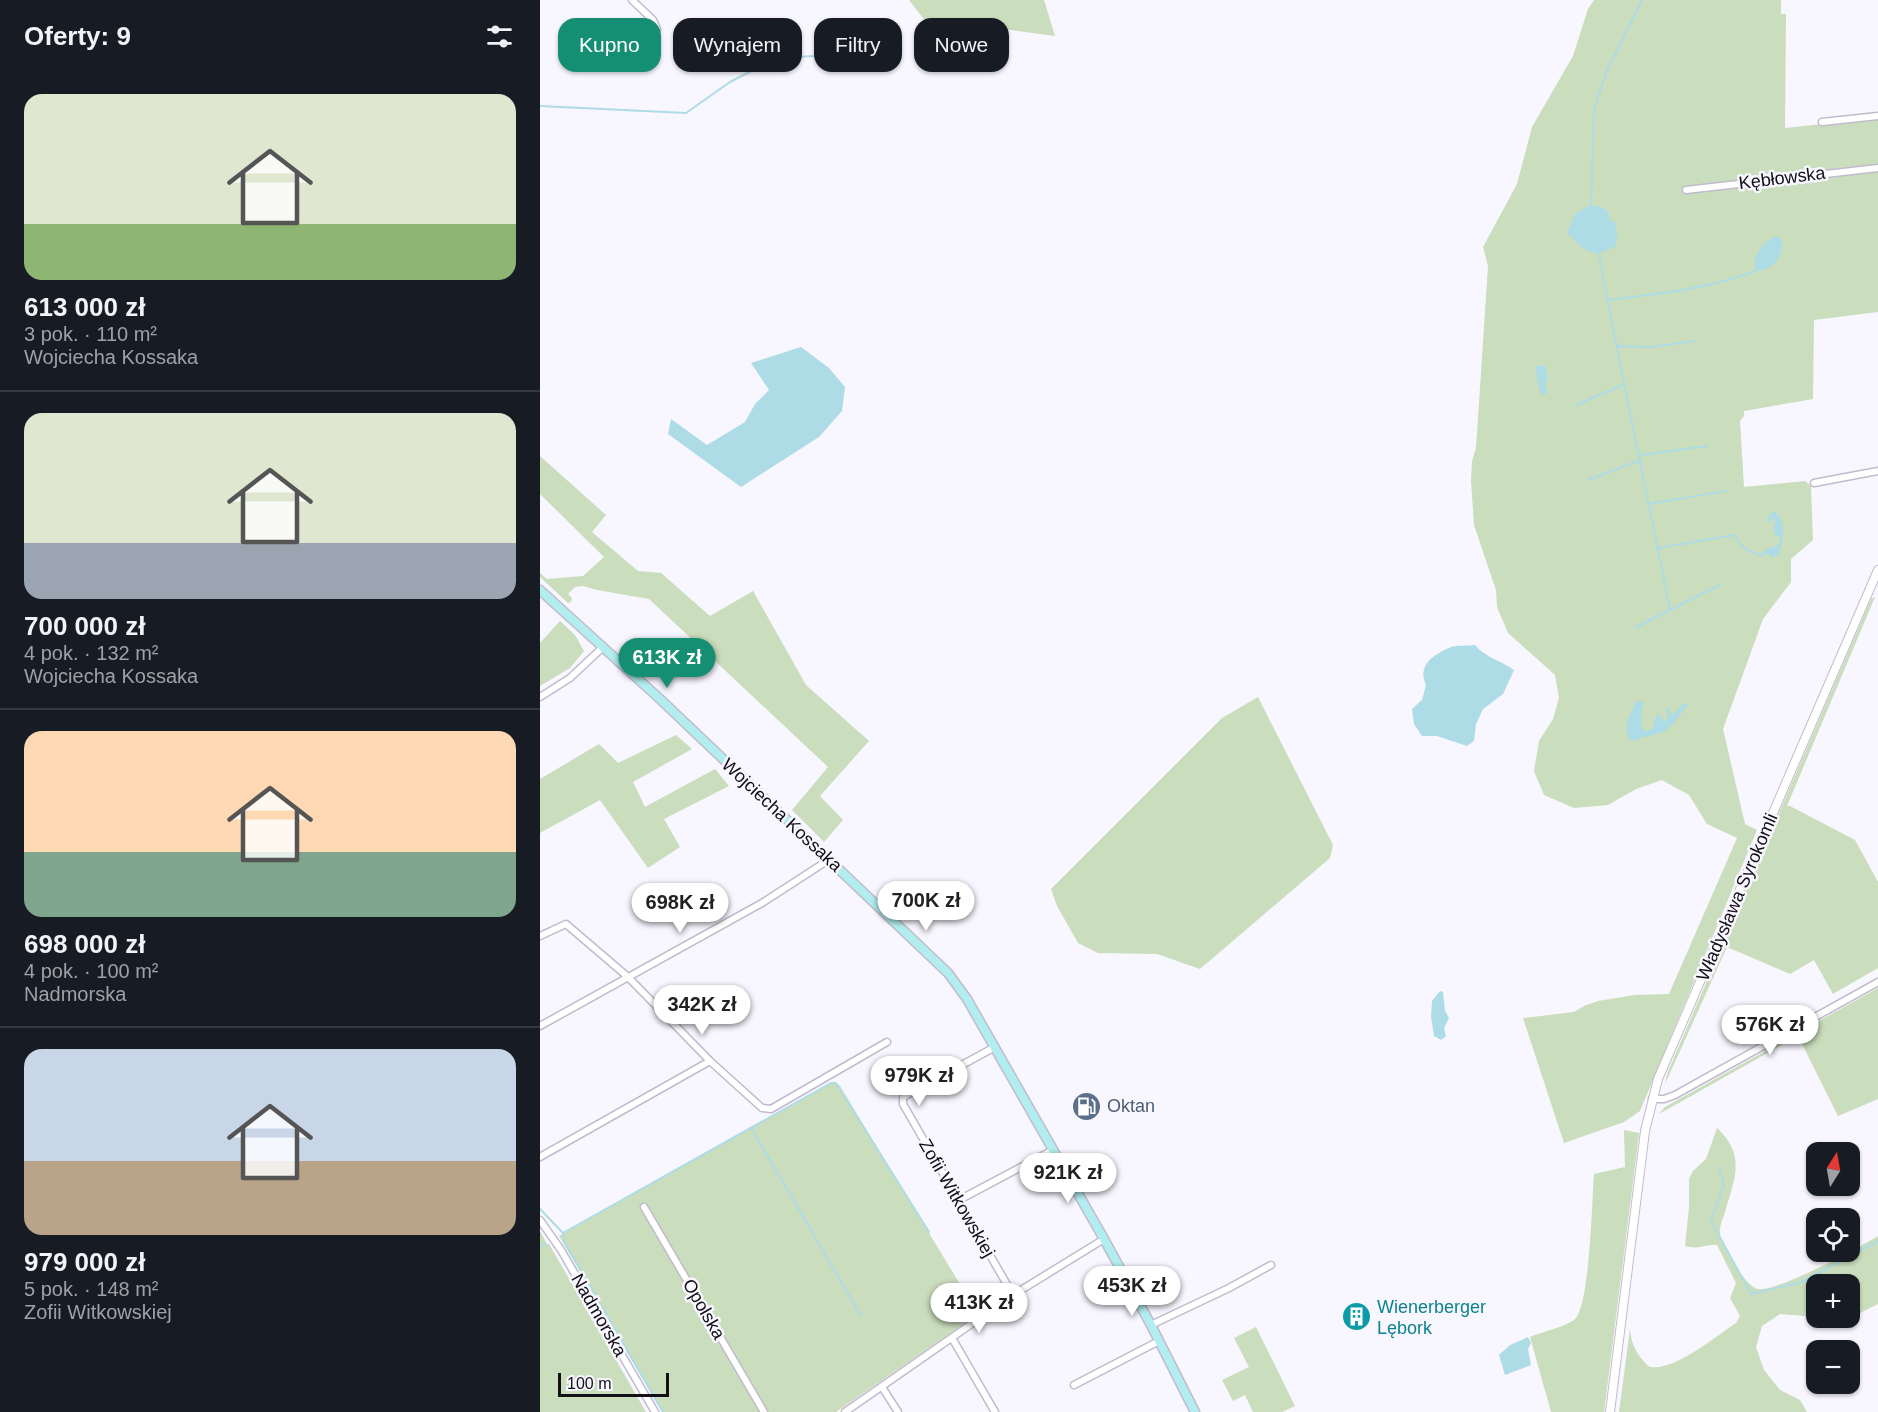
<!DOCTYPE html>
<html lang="pl">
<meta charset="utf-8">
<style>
body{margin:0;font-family:Helvetica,sans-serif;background:#20242c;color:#f1f3f6;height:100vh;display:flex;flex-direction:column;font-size:22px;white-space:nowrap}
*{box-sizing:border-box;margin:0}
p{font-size:20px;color:#9ea1a6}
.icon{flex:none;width:33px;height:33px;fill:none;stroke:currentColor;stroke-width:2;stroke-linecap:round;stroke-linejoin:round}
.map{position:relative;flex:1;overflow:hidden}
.details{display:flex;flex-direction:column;background:#171b24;width:540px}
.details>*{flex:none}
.top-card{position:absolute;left:18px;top:18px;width:570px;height:54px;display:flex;gap:12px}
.needle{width:39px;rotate:11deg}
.tools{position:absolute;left:1266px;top:1142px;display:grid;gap:12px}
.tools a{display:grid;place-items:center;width:54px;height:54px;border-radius:12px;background:#171b24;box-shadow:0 2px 4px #0004;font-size:30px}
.scale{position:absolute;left:18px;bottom:15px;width:111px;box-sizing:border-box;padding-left:6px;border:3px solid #120f16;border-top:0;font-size:16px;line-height:21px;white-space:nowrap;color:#120f16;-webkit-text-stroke:4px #f8f6fe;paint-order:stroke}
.price{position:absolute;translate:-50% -51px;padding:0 14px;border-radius:21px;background:#fff;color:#222;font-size:20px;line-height:39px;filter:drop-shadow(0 2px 3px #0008)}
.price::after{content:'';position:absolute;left:50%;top:36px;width:18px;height:14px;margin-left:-9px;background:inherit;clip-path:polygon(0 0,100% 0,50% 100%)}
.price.on{background:#158f73;color:#fff}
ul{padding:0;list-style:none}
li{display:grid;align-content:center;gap:12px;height:318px;padding:0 24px}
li+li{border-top:2px solid #363941}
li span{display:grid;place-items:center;height:186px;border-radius:18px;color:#555}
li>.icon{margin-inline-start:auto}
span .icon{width:108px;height:108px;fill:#fffc;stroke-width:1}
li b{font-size:26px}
h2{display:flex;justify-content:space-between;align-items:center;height:72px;padding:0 24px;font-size:26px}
.pill{padding:0 21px;border-radius:18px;background:#171b24;box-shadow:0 2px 4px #0004;font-size:21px;line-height:54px}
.pill.on{background:#158f73;color:#fff}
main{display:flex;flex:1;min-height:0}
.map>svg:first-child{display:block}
.green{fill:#caddbc}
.water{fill:#addce6}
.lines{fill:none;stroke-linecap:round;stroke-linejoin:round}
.stream{stroke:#addce6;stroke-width:2}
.minor-casing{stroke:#c2bbce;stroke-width:9}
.tertiary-casing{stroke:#c2bbce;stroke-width:10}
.secondary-casing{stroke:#c2bbce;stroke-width:11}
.minor{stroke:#fff;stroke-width:6}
.tertiary{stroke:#fff;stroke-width:8}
.secondary{stroke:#b2eeef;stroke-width:8}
.labels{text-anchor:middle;stroke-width:5;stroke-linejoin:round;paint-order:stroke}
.street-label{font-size:18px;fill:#120f16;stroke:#f8f6fe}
.service-label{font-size:18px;fill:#4e5e75;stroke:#f8f6fe;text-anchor:start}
.culture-label{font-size:18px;fill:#0d838f;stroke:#f8f6fe;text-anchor:start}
</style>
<main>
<section class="details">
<h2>Oferty: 9<svg class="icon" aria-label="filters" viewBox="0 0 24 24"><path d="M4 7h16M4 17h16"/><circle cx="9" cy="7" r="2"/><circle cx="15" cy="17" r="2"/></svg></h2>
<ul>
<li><span style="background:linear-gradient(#dfe7d0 70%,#8fb573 0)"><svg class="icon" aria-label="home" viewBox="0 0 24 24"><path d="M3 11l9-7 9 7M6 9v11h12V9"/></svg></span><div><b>613 000 zł</b><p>3 pok. · 110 m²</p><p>Wojciecha Kossaka</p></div></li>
<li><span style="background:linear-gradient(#dfe7d0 70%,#9aa5b1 0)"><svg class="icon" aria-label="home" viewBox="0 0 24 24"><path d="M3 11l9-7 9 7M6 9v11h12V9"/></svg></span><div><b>700 000 zł</b><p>4 pok. · 132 m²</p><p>Wojciecha Kossaka</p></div></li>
<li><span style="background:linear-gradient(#ffd9b3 65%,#7fa58c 0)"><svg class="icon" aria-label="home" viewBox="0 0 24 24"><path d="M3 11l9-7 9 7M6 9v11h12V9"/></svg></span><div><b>698 000 zł</b><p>4 pok. · 100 m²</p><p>Nadmorska</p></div></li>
<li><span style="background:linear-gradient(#c9d6e8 60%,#b9a48a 0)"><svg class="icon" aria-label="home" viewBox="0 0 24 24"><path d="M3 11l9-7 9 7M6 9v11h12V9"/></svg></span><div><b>979 000 zł</b><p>5 pok. · 148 m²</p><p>Zofii Witkowskiej</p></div></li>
</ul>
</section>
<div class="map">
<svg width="1338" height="1412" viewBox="0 0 1338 1412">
<rect width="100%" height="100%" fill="#f8f6fe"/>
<g class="green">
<path d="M369 0H504L515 36 426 24 390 27Z"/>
<path d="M1054 0H1241V14H1246L1245 128 1338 118V312L1274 320 1273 399 1204 411V416L1200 421 1204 487 1265 481 1271 486 1273 540 1251 559V582L1223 619 1183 729 1205 824 1217 830 1100 1111 1084 1122 1024 1143 983 1018 1034 1012 1044 1006 1058 1001 1095 995 1129 994 1197 838 1167 824 1149 795 1122 780 1096 789 1068 805 1034 808 1004 795 994 771 999 741 1013 719 1019 698 1015 675 968 633 957 607 956 590 934 525 931 481 932 461 936 448 948 266 943 247 977 184 992 127 1033 56 1048 9Z"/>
<path d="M0 456 66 515 52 532 98 571 121 573 170 616 213 591 266 685 329 741 280 796 303 820 284 842 252 810 288 767 109 599 57 590 43 586 35 587 28 594 32 598 31 602 28 603 0 577V573L7 579 43 576 64 557 0 494Z"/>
<path d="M1335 597 1247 806H1250L1315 840 1338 882V968L1293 994 1274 960 1250 974 1187 947 1125 1084 1127 1074 1331 599Z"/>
<path d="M20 621 35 635 44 651 30 668 0 686V643Z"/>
<path d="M718 697 793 845 790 858 660 969 617 954 558 953 538 943 517 906 511 889 682 718Z"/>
<path d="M136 735 152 749 93 782 105 807 175 769 189 786 124 819 140 847 108 868 60 800 0 833V779L59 744 78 763Z"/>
<path d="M1338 988V1099L1298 1116 1262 1044 1256 1040 1249 1041 1119 1114 1125 1107Z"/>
<path d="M291 1083H296L300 1086 438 1314 296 1412H122L19 1236Z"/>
<path d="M1177 1128C1206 1155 1195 1178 1185 1212 1183 1218 1179 1227 1180 1234 1183 1246 1205 1287 1218 1289 1238 1292 1318 1248 1338 1236V1304L1320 1313 1310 1314V1284H1276V1317L1240 1314 1222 1326 1216 1347 1224 1370 1240 1390 1260 1400 1267 1412H1079L1090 1329C1091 1344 1097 1355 1108 1366 1129 1375 1178 1335 1196 1323L1200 1316 1190 1298 1196 1283 1177 1245C1163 1244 1160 1250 1145 1246L1149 1208V1179L1153 1171 1166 1159Z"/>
<path d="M1084 1130 1099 1133 1064 1412H1011L990 1337C1002 1332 1024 1327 1034 1320 1050 1309 1052 1198 1054 1174L1085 1167Z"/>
<path d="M0 1231 7 1244H9L106 1412H0Z"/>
<path d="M716 1327 755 1406 742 1412H713L705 1395 693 1401 682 1380 709 1367 694 1338Z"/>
</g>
<g class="water">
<path d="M1048 206H1059L1068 211 1069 220 1075 222 1077 234 1076 246C1050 260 1046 251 1027 233L1035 214Z"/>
<path d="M1236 236 1242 240C1242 258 1234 270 1216 271 1211 257 1223 241 1236 236Z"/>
<path d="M261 347 289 368 305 387 302 411 279 437 201 487 128 434 131 419 167 445 205 422 215 404 229 390 211 363Z"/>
<path d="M1005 365 1008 379 1005 384 1008 392 1002 396 998 385 996 366Z"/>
<path d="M1232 512H1235C1247 522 1243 543 1238 555L1231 558 1228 553 1221 557 1218 556 1229 548 1237 546 1240 541 1239 536 1234 533 1235 519 1232 518 1230 522 1226 521Z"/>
<path d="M935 645C946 658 960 660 974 670L963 694 943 709 936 724 934 741 927 746 897 736H882L874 724 872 709 882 700 886 685C877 665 893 655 911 647 918 645 928 646 935 645Z"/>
<path d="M1096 701 1103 702C1103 712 1097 723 1105 731L1112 729 1117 714 1125 721 1128 718 1126 708 1129 707 1130 713 1134 714 1143 704H1149C1142 711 1135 724 1126 730 1117 736 1104 735 1094 741L1089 739 1086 728 1087 722Z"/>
<path d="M900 991 903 992 905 1011 909 1018 904 1028 906 1036 901 1040 894 1036 891 1017 892 1001Z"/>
<path d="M988 1337 991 1343 988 1349 991 1365 965 1375 959 1355 970 1345Z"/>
</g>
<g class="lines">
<g class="stream">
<path d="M0 106 146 113 190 82 236 58 275 56 348 42"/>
<path d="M1051 206 1054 109 1066 73 1102 0"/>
<path d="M1059 253C1080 372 1107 491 1130 610L1180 585"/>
<path d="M1067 300C1120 294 1166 289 1216 271"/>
<path d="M1077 346 1111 347 1154 341"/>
<path d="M1036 405 1083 385"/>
<path d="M1100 455 1168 446"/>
<path d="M1048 480 1101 460"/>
<path d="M1109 504 1185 491"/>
<path d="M1118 548 1195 535C1199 545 1208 552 1218 554"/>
<path d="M1095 628 1130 610"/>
<path d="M212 1129 321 1316"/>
<path d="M1179 1167 1184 1184 1171 1221 1211 1294 1262 1282 1338 1241"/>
<path d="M0 1209 23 1233 25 1243 123 1412"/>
<path d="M23 1233 291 1083H296L389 1232"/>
<path d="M0 1246 5 1244"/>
</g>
<defs>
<g id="minor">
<path d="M89 39 113 33 117 29 113 20 92 0"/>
<path d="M1282 122 1338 116"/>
<path d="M1146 190 1338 168"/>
<path d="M1274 483 1338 471"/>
<path d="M0 697 30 678 63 647"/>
<path d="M0 936 26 924 88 977 170 1061 222 1108 231 1109 347 1042"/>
<path d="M0 1026 222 903 290 859"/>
<path d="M455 1047 363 1097V1104L473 1295"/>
<path d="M1112 1099H1124L1135 1095 1338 982"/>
<path d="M0 1157 170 1061"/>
<path d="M419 1200 513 1150"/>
<path d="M104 1207 224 1412"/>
<path d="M0 1220 21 1250 115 1412"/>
<path d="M611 1325 689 1288 731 1265"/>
<path d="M412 1338 455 1412"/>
<path d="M534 1385 619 1341"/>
<path d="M342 1387 358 1412"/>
<path d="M305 1412 473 1295 564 1239"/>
</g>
<path id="tertiary" d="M1070 1412 1105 1131 1118 1079 1338 570"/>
<path id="secondary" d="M0 590 120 699 408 973 427 999 564 1239 611 1325 655 1412"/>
</defs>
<use href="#minor" class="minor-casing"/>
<use href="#tertiary" class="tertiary-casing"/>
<use href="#secondary" class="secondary-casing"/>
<use href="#minor" class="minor"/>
<use href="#tertiary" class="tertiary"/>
<use href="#secondary" class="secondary"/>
</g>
<defs>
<symbol id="fuel-disc" viewBox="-11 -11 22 22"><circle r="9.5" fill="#5c6f8a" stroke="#f8f6fe"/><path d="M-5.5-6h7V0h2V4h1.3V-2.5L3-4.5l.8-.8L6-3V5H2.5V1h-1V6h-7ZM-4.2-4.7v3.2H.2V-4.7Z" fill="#fff"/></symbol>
<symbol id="building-disc" viewBox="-11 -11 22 22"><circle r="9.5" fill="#0f9aa8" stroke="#f8f6fe"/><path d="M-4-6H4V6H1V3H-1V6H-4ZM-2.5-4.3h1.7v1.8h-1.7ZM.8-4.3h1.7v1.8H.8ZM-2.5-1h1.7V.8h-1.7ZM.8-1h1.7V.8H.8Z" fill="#fff"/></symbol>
</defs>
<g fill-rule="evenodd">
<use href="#fuel-disc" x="530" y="1090" width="33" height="33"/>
<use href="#building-disc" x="800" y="1300" width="33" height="33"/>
</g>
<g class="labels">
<g class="street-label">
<text transform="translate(1242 178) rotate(-7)" y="6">Kębłowska</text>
<text transform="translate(242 815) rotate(43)" y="6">Wojciecha Kossaka</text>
<text transform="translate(1197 897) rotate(-67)" y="6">Władysława Syrokomli</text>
<text transform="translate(417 1198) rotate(60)" y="6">Zofii Witkowskiej</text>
<text transform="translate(164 1309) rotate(60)" y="6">Opolska</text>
<text transform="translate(59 1315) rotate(60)" y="6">Nadmorska</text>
</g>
<g class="service-label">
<text x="567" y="1112">Oktan</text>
</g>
<g class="culture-label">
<text x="837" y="1313">Wienerberger<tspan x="837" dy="21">Lębork</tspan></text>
</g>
</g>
</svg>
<div class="tools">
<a><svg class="needle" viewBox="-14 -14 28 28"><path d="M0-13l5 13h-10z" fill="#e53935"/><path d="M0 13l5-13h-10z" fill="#9ea1a6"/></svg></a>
<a><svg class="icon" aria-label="locate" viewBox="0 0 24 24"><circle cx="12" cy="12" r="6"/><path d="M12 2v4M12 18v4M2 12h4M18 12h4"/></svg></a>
<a>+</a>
<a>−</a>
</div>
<div class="scale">100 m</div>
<b class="price on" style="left:127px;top:689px">613K zł</b>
<b class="price" style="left:386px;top:932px">700K zł</b>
<b class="price" style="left:140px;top:934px">698K zł</b>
<b class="price" style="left:162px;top:1036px">342K zł</b>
<b class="price" style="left:1230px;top:1056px">576K zł</b>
<b class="price" style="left:379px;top:1107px">979K zł</b>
<b class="price" style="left:528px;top:1204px">921K zł</b>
<b class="price" style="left:592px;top:1317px">453K zł</b>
<b class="price" style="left:439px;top:1334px">413K zł</b>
<div class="top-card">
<a class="pill on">Kupno</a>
<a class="pill">Wynajem</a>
<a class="pill">Filtry</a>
<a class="pill">Nowe</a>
</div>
</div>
</main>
